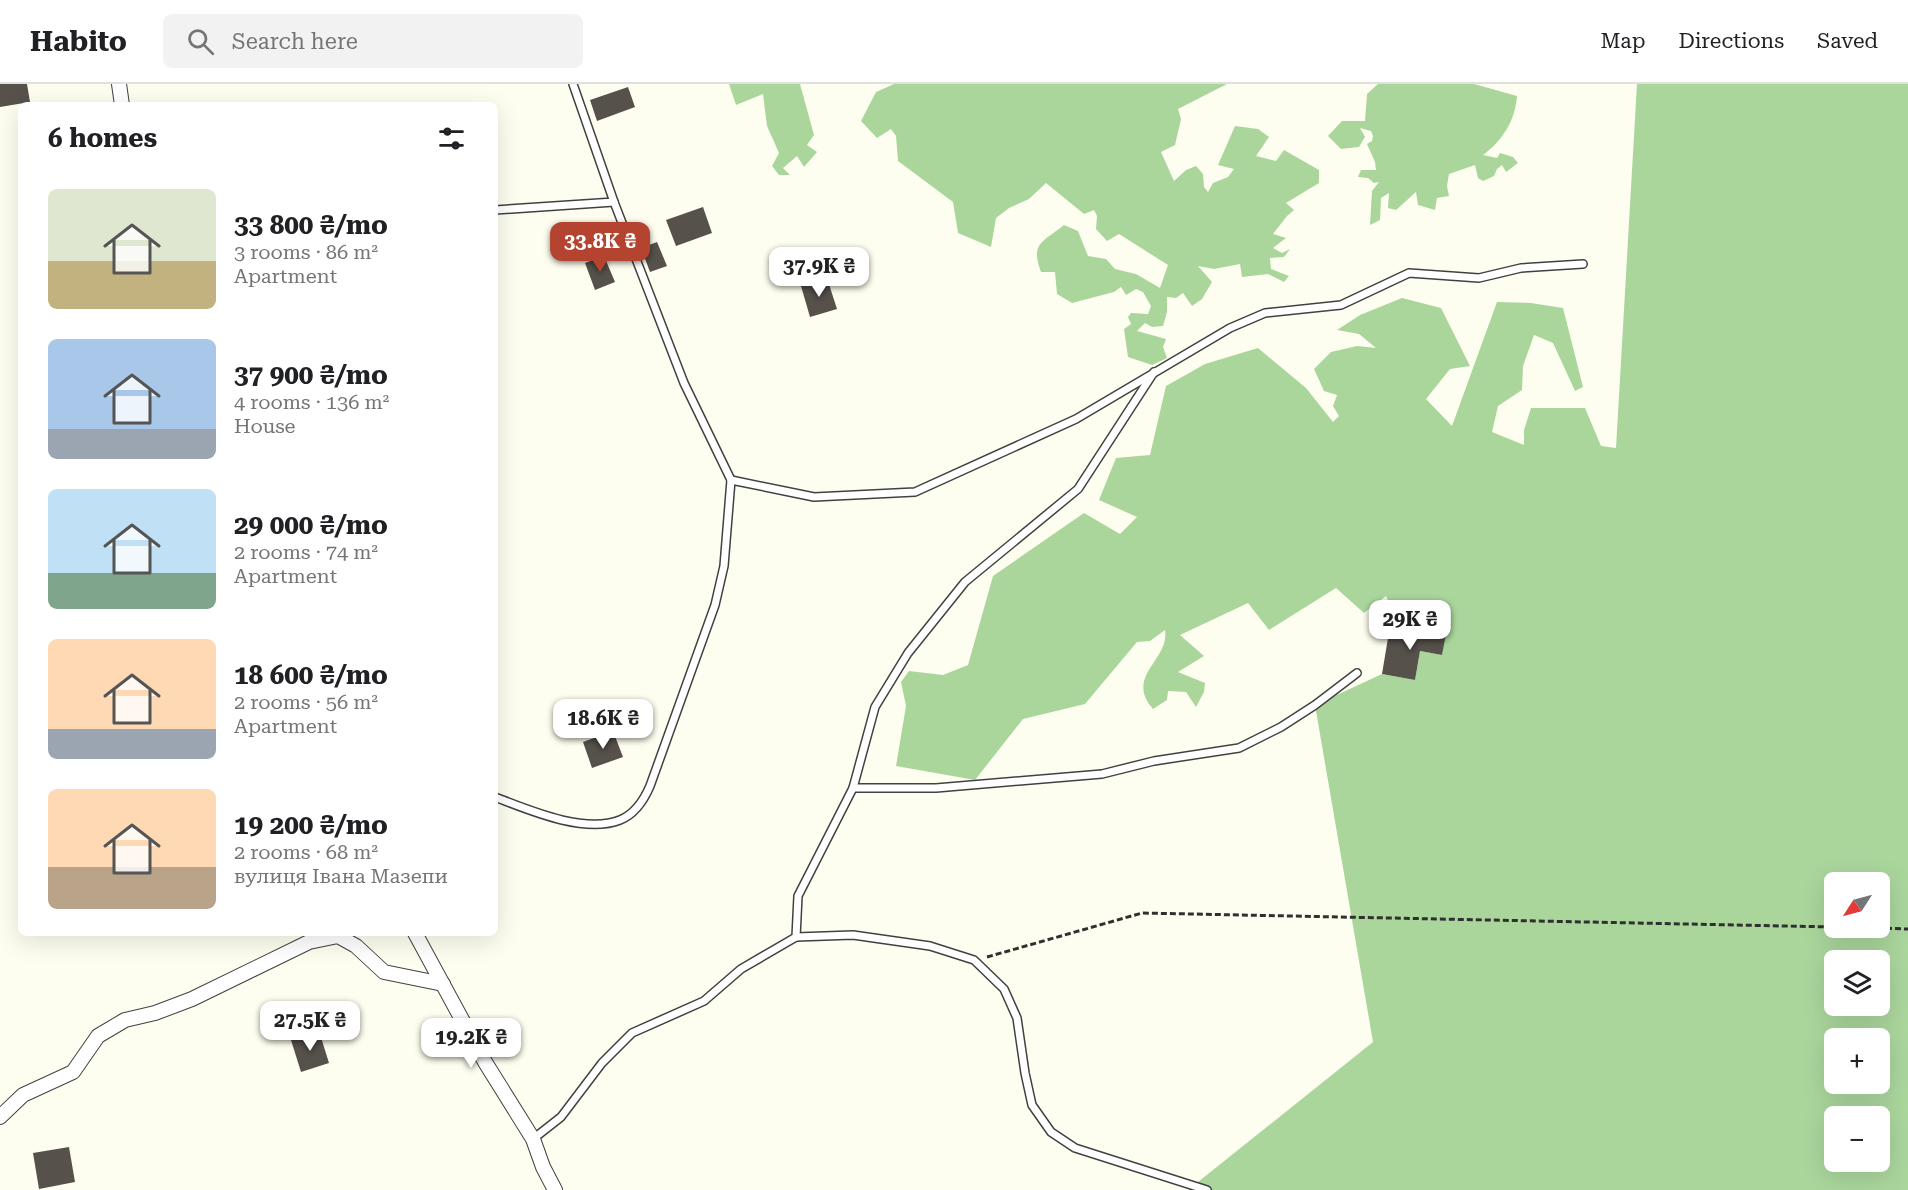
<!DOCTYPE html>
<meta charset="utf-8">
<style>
body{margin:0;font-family:"Roboto Serif",serif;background:#f2f2f2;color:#202124;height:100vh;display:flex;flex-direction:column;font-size:22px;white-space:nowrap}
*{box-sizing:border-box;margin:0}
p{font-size:20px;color:#757577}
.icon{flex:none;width:33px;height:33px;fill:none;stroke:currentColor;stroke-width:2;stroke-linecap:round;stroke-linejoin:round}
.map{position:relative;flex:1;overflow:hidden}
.sheet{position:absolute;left:18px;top:18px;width:480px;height:834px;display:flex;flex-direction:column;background:#fff;border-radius:9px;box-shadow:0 6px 24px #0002}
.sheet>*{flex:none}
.needle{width:39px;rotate:234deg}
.tools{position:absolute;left:1824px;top:788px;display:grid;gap:12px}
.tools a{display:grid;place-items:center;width:66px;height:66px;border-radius:9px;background:#fff;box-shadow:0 6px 24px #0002;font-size:30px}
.price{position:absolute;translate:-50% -51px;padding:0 14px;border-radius:12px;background:#fff;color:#222;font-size:20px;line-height:39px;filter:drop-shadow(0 2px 3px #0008)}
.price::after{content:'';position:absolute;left:50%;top:36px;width:18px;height:14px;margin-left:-9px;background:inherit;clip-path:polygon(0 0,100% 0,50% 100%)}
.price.on{background:#b44430;color:#fff}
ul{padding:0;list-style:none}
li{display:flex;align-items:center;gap:18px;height:150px;padding:0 30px}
li span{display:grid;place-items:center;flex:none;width:168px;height:120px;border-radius:9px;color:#555}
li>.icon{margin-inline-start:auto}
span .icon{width:72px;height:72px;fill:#fffc;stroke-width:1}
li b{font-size:26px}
h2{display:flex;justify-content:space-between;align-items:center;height:72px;padding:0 30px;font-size:26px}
header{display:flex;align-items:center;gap:36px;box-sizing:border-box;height:84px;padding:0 30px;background:#fff;border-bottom:2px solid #e0e0e0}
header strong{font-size:28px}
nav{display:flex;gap:33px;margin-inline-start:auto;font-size:21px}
.search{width:420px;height:54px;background:#f2f2f2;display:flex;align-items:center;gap:15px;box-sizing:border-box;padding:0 21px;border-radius:9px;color:#757577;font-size:22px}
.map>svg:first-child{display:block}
.forest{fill:#aad69c;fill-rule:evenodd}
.building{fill:#56514b}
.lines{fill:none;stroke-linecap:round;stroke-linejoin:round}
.service-casing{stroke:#414141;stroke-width:10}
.minor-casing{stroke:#414141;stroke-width:16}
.path{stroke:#303030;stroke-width:3;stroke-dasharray:6 3;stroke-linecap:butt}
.service{stroke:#fff;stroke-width:7}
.minor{stroke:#fff;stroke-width:14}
</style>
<header>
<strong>Habito</strong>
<div class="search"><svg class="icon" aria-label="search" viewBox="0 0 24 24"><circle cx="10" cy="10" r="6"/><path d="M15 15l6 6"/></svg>Search here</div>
<nav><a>Map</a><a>Directions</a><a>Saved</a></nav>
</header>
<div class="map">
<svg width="1908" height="1106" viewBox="0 0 1908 1106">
<rect width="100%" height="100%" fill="#fefef0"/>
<g class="forest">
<path d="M729 0H800L814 51 807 61 817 68 804 83 797 72 783 84 790 91H779L772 82 779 69 767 42 763 10 736 21Z"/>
<path d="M894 0H1227L1178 25 1181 35 1175 61 1161 68 1174 97 1186 86 1196 82 1203 90 1204 103 1208 108 1213 99 1228 93 1234 85 1218 81 1235 42 1258 45 1269 53 1256 72 1276 77 1284 66 1319 86V99L1286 119 1294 126 1287 132 1273 150 1286 154 1273 164 1282 169 1290 165 1284 173 1270 174 1271 185 1289 192 1284 198 1268 190 1242 193 1240 180 1214 185 1198 182 1212 198 1202 215 1192 222 1183 209 1176 214 1167 213V228L1163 242 1152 243 1145 239 1137 247 1166 255 1163 263 1167 274 1152 281 1128 273 1124 245 1131 240 1128 233 1131 229 1148 230 1151 222 1143 208 1136 205 1126 211 1121 203 1114 208 1072 219 1057 210 1055 188H1041C1030 159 1043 158 1064 141L1078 147 1088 172 1106 175 1115 185 1136 190 1160 204 1168 181 1119 150 1107 157 1096 145 1097 132 1094 126 1084 130 1046 99 1029 115 1009 124 996 134 991 163 958 149 953 118 898 77 896 52 891 45 877 54 861 37 876 8Z"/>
<path d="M1378 0H1474L1517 12C1515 37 1503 56 1483 71L1497 74 1500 69 1513 73 1518 79 1506 88 1502 81 1497 85 1494 92 1483 97 1478 94 1475 81 1449 90 1447 102 1449 112 1437 114 1435 126 1418 121 1416 108 1396 126 1388 124 1389 109 1381 114 1380 136 1370 141 1372 107 1379 98 1374 99 1368 94 1358 93 1361 86H1376L1375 78 1367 60 1372 57 1373 52 1371 47 1360 44 1365 53 1359 63 1341 65 1328 52 1342 37H1365L1367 10Z"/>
<path d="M1637 0H1908V1106H1188L1373 958 1315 621 1382 590 1415 596 1420 567 1442 571 1445 550 1401 542 1386 512 1364 529 1336 504 1269 546 1248 519 1180 551 1204 572 1178 588 1205 599 1204 608 1196 623 1186 608 1168 607 1167 616 1153 625C1124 592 1170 576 1165 546L1150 557 1137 558 1085 620 1023 635 975 696 896 682 906 622 901 598 909 587 943 591 968 581 993 492 1084 429 1120 450 1137 433 1099 416 1116 374 1150 371 1166 302 1205 280 1258 264 1306 304 1333 338 1339 332 1333 322 1337 311 1324 307 1314 285 1331 268 1357 262 1376 264 1359 250 1337 246 1360 231 1402 214 1441 224 1470 282 1450 285 1426 315 1452 342 1497 218 1531 219 1563 224 1583 303 1575 307 1553 259 1534 251 1523 282 1522 306 1498 322 1492 348 1524 361V346L1531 324H1585L1601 362 1616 364ZM1834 798H1880V843H1834ZM1834 876H1880V921H1834ZM1834 954H1880V999H1834ZM1834 1032H1880V1077H1834Z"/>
</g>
<g class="building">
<path d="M0 0H27L30 18 0 23Z"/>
<path d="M628 3 635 23 597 37 590 16Z"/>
<path d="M703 123 712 149 676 162 666 136Z"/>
<path d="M657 158 667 182 650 188 641 164Z"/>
<path d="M604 172 615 198 595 206 585 179Z"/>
<path d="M827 194 837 225 810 233 801 202Z"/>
<path d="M1401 542 1446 550 1442 571 1420 567 1415 596 1382 590 1389 548 1399 549Z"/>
<path d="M613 647 623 673 592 684 583 658Z"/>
<path d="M319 947 329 979 301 988 291 956Z"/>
<path d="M69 1063 75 1098 39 1105 33 1069Z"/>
</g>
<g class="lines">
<defs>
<g id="service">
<path d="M495 126 614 118 573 0"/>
<path d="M731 396 814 413 915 408 1076 335 1230 244 1265 229 1341 221 1409 189 1479 194 1521 184 1583 180"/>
<path d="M853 704H936L1102 690 1154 677 1239 664 1281 643 1315 621 1357 589"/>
<path d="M495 713C529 726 584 750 620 736 635 730 644 716 650 702L715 521 724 482 731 396 684 299 614 118"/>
<path d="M796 853 853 851 930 862 974 876 1004 905 1017 934 1025 989 1032 1021 1051 1048 1075 1064 1207 1106"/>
<path d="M533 1055 561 1033 602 979 632 949 704 917 741 885 796 853 798 812 853 704 875 623 908 569 965 498 1078 405 1154 288"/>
</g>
<g id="minor">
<path d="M119 0 122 21"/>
<path d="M415 849 485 978 533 1055 543 1083 555 1106"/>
<path d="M0 1033 23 1011 73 988 98 952 125 936 155 929 192 915 309 858 338 852 356 862 384 888 443 900"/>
</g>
</defs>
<use href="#service" class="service-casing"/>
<use href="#minor" class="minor-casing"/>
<g class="path">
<path d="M1841 843 1908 845"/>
<path d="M987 873 1142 829 1834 843"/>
</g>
<use href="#service" class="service"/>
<use href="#minor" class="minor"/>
</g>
</svg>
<div class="tools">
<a><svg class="needle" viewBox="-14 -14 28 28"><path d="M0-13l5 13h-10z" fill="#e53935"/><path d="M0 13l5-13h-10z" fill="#757577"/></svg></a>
<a><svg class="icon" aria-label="layers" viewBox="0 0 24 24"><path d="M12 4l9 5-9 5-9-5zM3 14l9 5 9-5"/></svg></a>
<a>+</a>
<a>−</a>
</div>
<b class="price on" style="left:600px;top:189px">33.8K ₴</b>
<b class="price" style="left:819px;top:214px">37.9K ₴</b>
<b class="price" style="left:1410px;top:567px">29K ₴</b>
<b class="price" style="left:603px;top:666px">18.6K ₴</b>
<b class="price" style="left:310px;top:968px">27.5K ₴</b>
<b class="price" style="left:471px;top:985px">19.2K ₴</b>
<section class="sheet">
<h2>6 homes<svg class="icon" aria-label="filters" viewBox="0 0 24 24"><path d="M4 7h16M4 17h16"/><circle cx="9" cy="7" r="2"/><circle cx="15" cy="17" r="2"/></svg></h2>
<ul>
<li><span style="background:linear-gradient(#dfe7d0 60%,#c2b280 0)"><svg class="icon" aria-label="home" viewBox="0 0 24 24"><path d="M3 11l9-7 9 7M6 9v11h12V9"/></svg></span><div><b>33 800 ₴/mo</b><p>3 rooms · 86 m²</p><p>Apartment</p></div></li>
<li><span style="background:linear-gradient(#a9c7e8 75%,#9aa5b1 0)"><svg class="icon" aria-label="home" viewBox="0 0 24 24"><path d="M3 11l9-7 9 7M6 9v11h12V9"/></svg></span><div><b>37 900 ₴/mo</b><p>4 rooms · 136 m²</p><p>House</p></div></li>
<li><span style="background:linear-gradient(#bfe0f5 70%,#7fa58c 0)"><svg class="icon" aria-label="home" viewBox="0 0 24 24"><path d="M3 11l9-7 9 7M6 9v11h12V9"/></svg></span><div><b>29 000 ₴/mo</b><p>2 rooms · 74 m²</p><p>Apartment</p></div></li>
<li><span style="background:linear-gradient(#ffd9b3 75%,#9aa5b1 0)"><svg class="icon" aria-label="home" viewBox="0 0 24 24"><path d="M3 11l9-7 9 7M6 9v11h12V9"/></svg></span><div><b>18 600 ₴/mo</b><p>2 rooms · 56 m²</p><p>Apartment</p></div></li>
<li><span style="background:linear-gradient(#ffd9b3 65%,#b9a48a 0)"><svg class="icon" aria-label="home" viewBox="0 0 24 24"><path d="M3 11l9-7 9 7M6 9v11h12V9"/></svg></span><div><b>19 200 ₴/mo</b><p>2 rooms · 68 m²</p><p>вулиця Івана Мазепи</p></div></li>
</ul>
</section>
</div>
